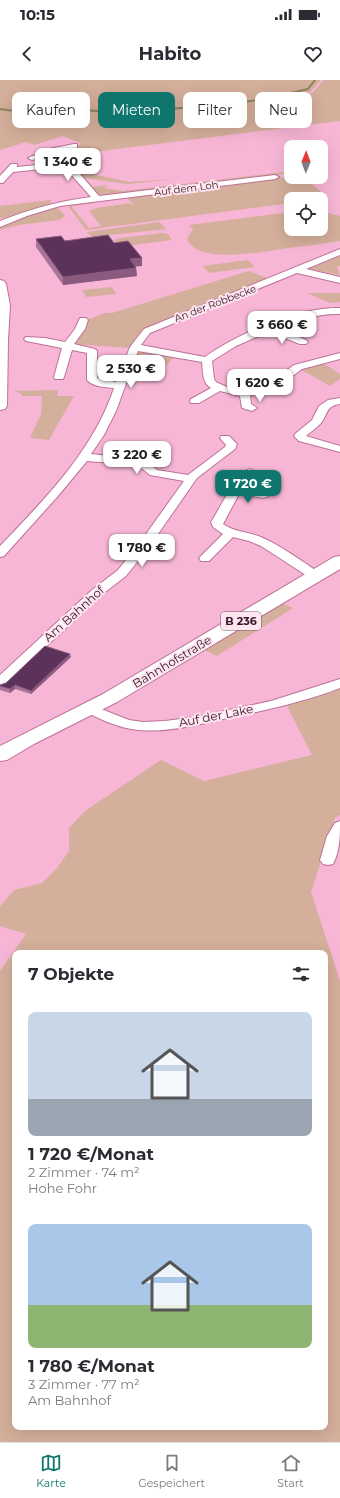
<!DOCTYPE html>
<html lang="de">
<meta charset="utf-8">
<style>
body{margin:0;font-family:Montserrat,sans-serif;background:#f7f7f7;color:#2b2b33;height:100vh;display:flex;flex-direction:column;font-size:15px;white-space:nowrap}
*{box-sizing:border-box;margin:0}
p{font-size:13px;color:#7c7c81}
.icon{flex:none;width:22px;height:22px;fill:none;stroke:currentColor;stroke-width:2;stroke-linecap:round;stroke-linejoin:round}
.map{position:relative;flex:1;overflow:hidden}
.drawer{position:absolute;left:12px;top:870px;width:316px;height:480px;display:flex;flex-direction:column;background:#fff;border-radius:8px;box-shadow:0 4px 16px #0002}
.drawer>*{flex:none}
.top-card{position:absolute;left:12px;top:12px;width:316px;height:36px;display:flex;gap:8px}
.needle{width:26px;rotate:1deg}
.controls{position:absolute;left:284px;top:60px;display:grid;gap:8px}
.controls a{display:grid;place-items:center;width:44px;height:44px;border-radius:8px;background:#fff;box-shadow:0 4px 16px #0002;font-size:20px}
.price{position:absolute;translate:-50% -34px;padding:0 9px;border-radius:8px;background:#fff;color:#222;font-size:13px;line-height:26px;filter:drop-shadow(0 1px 2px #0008)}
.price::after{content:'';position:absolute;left:50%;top:24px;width:12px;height:9px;margin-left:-6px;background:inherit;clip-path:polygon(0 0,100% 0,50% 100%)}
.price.active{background:#0f766e;color:#fff}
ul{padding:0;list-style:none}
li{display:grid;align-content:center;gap:8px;height:212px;padding:0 16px}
li span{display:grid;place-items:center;height:124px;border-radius:8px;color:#555}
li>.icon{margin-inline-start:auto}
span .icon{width:72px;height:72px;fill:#fffc;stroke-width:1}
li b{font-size:17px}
h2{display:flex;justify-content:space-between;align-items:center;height:48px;padding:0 16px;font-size:17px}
.pill{padding:0 14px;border-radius:8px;background:#fff;box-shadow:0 4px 16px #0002;font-size:14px;line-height:36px}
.pill.active{background:#0f766e;color:#fff}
.status{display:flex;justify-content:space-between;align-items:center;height:28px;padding:0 20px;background:#fff;direction:ltr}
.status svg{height:11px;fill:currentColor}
header{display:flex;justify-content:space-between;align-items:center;height:52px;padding:0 16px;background:#fff;font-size:18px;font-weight:700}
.tabs{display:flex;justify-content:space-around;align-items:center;height:56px;border-top:1px solid #e1e1e2;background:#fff;font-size:11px;color:#7c7c81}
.tabs a{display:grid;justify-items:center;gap:2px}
.tabs .active{color:#0f766e}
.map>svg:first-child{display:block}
.green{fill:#d4af9b;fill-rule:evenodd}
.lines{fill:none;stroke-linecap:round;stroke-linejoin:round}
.stream{stroke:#8c835c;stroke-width:2}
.street-casing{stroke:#bd7197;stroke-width:2}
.secondary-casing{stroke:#bd7197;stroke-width:2}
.primary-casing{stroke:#bd7197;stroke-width:2}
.street{fill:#fff;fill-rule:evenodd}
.secondary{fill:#fff;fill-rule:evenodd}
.primary{fill:#fff;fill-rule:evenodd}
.wall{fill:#aa7498}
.shaded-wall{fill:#8a5a7f}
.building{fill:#5c325a;stroke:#8a5a7f}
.labels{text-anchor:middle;stroke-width:4;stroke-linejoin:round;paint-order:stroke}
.far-street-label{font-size:10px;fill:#371928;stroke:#ffe5f0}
.shield{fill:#ffe5f0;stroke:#735664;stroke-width:1}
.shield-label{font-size:11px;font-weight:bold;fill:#371928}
.street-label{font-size:12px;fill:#371928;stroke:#ffe5f0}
</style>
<div class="status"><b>10:15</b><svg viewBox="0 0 49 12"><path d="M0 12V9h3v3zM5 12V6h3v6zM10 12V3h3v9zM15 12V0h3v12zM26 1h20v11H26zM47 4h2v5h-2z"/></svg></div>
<header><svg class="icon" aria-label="back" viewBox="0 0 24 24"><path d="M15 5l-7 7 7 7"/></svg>Habito<svg class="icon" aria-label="heart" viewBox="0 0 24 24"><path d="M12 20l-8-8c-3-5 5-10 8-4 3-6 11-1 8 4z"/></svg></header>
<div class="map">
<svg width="340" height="1362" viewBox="0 0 340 1362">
<rect width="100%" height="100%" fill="#f7b6d5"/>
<g class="green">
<path d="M0 0H321L308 14 294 20 296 21 313 12 324 0H340V41L86 73 92 94 129 102 174 99 128 104 83 98 57 71 82 64 63 56 34 65 26 62 0 70Z"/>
<path d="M291 91V93L101 116 91 107 108 105 104 108 123 111Z"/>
<path d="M291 96 303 97 329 118 291 119V123L86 150 69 127 74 124 94 122 95 123 73 126 72 127 89 148 101 146 89 131 97 128 130 123 136 127 127 118 185 110 195 119 186 110Z"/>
<path d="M50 120 52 123 5 138H0V126Z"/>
<path d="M54 128 59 129 65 136 59 140 19 145 0 150V148C15 139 36 130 54 128Z"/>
<path d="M321 128H323L328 133 340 136V161C323 164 305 166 288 168 268 171 195 186 187 158L193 150 189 145 291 132V149H321Z"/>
<path d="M159 142 166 149 92 157 87 152Z"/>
<path d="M162 153 168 154 172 160 126 166 119 165 114 160 120 158Z"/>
<path d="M340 176V186H337L340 195 308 189Z"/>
<path d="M248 180 255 187 209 193 203 186Z"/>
<path d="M249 191 270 199 150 246 136 257 130 268 73 264 88 245H86L87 240 105 233H112Z"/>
<path d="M112 207 116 214 86 217 82 210Z"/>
<path d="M307 213H340V222L330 223Z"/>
<path d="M139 270 176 276 167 284 135 280Z"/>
<path d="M321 282 340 294V299L330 306 300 289Z"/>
<path d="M58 310 57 316H74L49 360 30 358 41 334 42 316H23L20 313 13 311Z"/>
<path d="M282 523 293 528 217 576 205 570Z"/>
<path d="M340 609V735L335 738 311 812 340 901V1362H0V891L26 854 0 846V826L14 810 42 803 57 788 69 771V748L85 731 161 680 204 701 312 675 287 626ZM15 873H325V1347H15Z"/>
</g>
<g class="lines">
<path class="stream" d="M0 29 36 34 79 30 119 32 150 31 251 21 273 17 308 9 315 0"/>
<defs>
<g id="street">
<path d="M74 64H77V68L59 73 63 77 65 84 73 86 99 116 275 95 279 97 275 99 60 126 27 136 0 147V141C30 129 59 121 91 117L67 90 61 87 13 92 3 103H0V96L11 84H17V87L57 83 55 78 52 75 32 80 28 78 49 69Z"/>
<path d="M340 169V175L306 189 340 197V203L297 193 150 253 141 265 205 277C237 254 301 226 340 228V234C318 233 297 241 277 248L306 260 308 262 306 264H300L268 252 236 266 212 281 214 299 216 302 229 308 245 310 264 307 294 285 340 273V279L302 289 271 312 250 315 251 324 257 328 252 331 242 328 240 316 220 311 199 323H191L190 321 191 319 211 308C202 303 203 291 202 282L138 271 116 331 104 355 91 374 127 378 149 384 157 390 188 395 225 367 226 365 220 358 221 356H229L237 364 235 369 197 398 149 467 126 496 100 516 5 605 0 606V595L92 510 118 490 141 461 184 401 150 395 141 388 126 384 87 381 58 416 4 476 0 477V466C45 419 93 371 114 308 105 307 93 307 87 300V273L72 270 64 297 63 299H55L54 297 62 268 26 261 24 259 26 257 45 258 65 262 75 249 80 238H86L88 240 85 249 74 264 95 269 97 271V298L116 302 130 267 144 249Z"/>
<path d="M340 318V324C325 326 328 335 321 343 317 348 310 352 306 356L340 366V372L299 361 294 356 295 354 312 340 319 326 328 320Z"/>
<path d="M250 389 256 392 243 408 267 413 269 415 267 417 263 418 239 414 223 444C234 452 249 452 261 457 282 466 301 481 320 493L322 496 320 499H312L261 466 249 461 233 457 209 481H201L199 478 223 454 213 447 211 442C219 430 237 392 250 389Z"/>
<path d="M340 599V608C304 622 266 630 228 638 199 644 168 653 138 650 119 648 102 640 86 632L84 629 86 626 91 625 129 640 143 642 165 641 196 637 271 621Z"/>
<path d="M340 741C340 755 340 771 333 784L328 785 323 784 320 780 327 756 335 743Z"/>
</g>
<path id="secondary" d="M0 200 4 201 6 204 10 225 8 260 7 326 5 329 0 330Z"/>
<path id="primary" d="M340 476V489L117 622 34 664 7 680 0 681V666L103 614 334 477Z"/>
</defs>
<use href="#street" class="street-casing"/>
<use href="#secondary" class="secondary-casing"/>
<use href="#primary" class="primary-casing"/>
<use href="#street" class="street"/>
<use href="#secondary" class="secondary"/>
<use href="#primary" class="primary"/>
</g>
<g class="wall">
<path d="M36 159 114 163 142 186H136V188L137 196 63 205 36 167Z"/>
<path d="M71 577 31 614 15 609 10 613 0 610V605Z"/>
</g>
<g class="shaded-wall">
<path d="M142 178V186L130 187V179Z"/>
<path d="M136 188 137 196 63 205V197Z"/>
<path d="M70 574 71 577 31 614V611Z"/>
<path d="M15 605V609L10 613V609Z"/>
</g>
<g class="building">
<path d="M108 155 114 163 128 161 142 178 130 179 136 188 63 197 36 159 61 156 65 161Z"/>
<path d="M45 566 70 574 31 611 15 605 10 609 0 606V605L6 603Z"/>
</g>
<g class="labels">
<g class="far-street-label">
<text transform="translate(186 108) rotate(-7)" y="4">Auf dem Loh</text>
<text transform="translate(215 223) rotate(-21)" y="4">An der Robbecke</text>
</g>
<rect class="shield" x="221" y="532" width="40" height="18" rx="3"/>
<g class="shield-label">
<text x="241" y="545">B 236</text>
</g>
<g class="street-label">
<text transform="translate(74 534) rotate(-42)" y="4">Am Bahnhof</text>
<text transform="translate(172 582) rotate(-31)" y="4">Bahnhofstraße</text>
<text transform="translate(216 636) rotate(-11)" y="4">Auf der Lake</text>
</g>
</g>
</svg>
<div class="controls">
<a><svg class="needle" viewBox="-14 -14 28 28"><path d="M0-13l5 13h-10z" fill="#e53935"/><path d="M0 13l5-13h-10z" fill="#7c7c81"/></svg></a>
<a><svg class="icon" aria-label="locate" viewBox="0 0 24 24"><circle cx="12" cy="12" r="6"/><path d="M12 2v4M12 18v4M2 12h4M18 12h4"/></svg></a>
</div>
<b class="price" style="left:68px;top:102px">1 340 €</b>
<b class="price" style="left:282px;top:265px">3 660 €</b>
<b class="price" style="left:131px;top:309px">2 530 €</b>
<b class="price" style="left:260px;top:323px">1 620 €</b>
<b class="price" style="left:137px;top:395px">3 220 €</b>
<b class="price active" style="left:248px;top:424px">1 720 €</b>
<b class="price" style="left:142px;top:488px">1 780 €</b>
<div class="top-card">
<a class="pill">Kaufen</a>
<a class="pill active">Mieten</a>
<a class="pill">Filter</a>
<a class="pill">Neu</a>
</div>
<section class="drawer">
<h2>7 Objekte<svg class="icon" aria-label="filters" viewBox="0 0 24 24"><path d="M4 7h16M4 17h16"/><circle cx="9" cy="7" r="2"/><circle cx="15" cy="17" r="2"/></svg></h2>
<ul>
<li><span style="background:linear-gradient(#c9d6e8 70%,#9aa5b1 0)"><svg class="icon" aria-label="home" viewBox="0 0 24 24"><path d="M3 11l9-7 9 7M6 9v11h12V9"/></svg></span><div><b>1 720 €/Monat</b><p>2 Zimmer · 74 m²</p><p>Hohe Fohr</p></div></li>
<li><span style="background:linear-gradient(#a9c7e8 65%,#8fb573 0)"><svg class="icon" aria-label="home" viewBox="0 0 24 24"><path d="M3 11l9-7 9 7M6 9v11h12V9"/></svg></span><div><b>1 780 €/Monat</b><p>3 Zimmer · 77 m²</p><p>Am Bahnhof</p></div></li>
</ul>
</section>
</div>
<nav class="tabs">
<a class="active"><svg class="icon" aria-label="map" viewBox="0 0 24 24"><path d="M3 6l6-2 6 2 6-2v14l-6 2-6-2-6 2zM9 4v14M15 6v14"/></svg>Karte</a>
<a><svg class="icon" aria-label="saved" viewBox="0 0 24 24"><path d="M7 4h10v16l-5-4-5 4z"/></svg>Gespeichert</a>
<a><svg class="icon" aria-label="home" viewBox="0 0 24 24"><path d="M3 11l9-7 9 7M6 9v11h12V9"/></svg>Start</a>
</nav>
